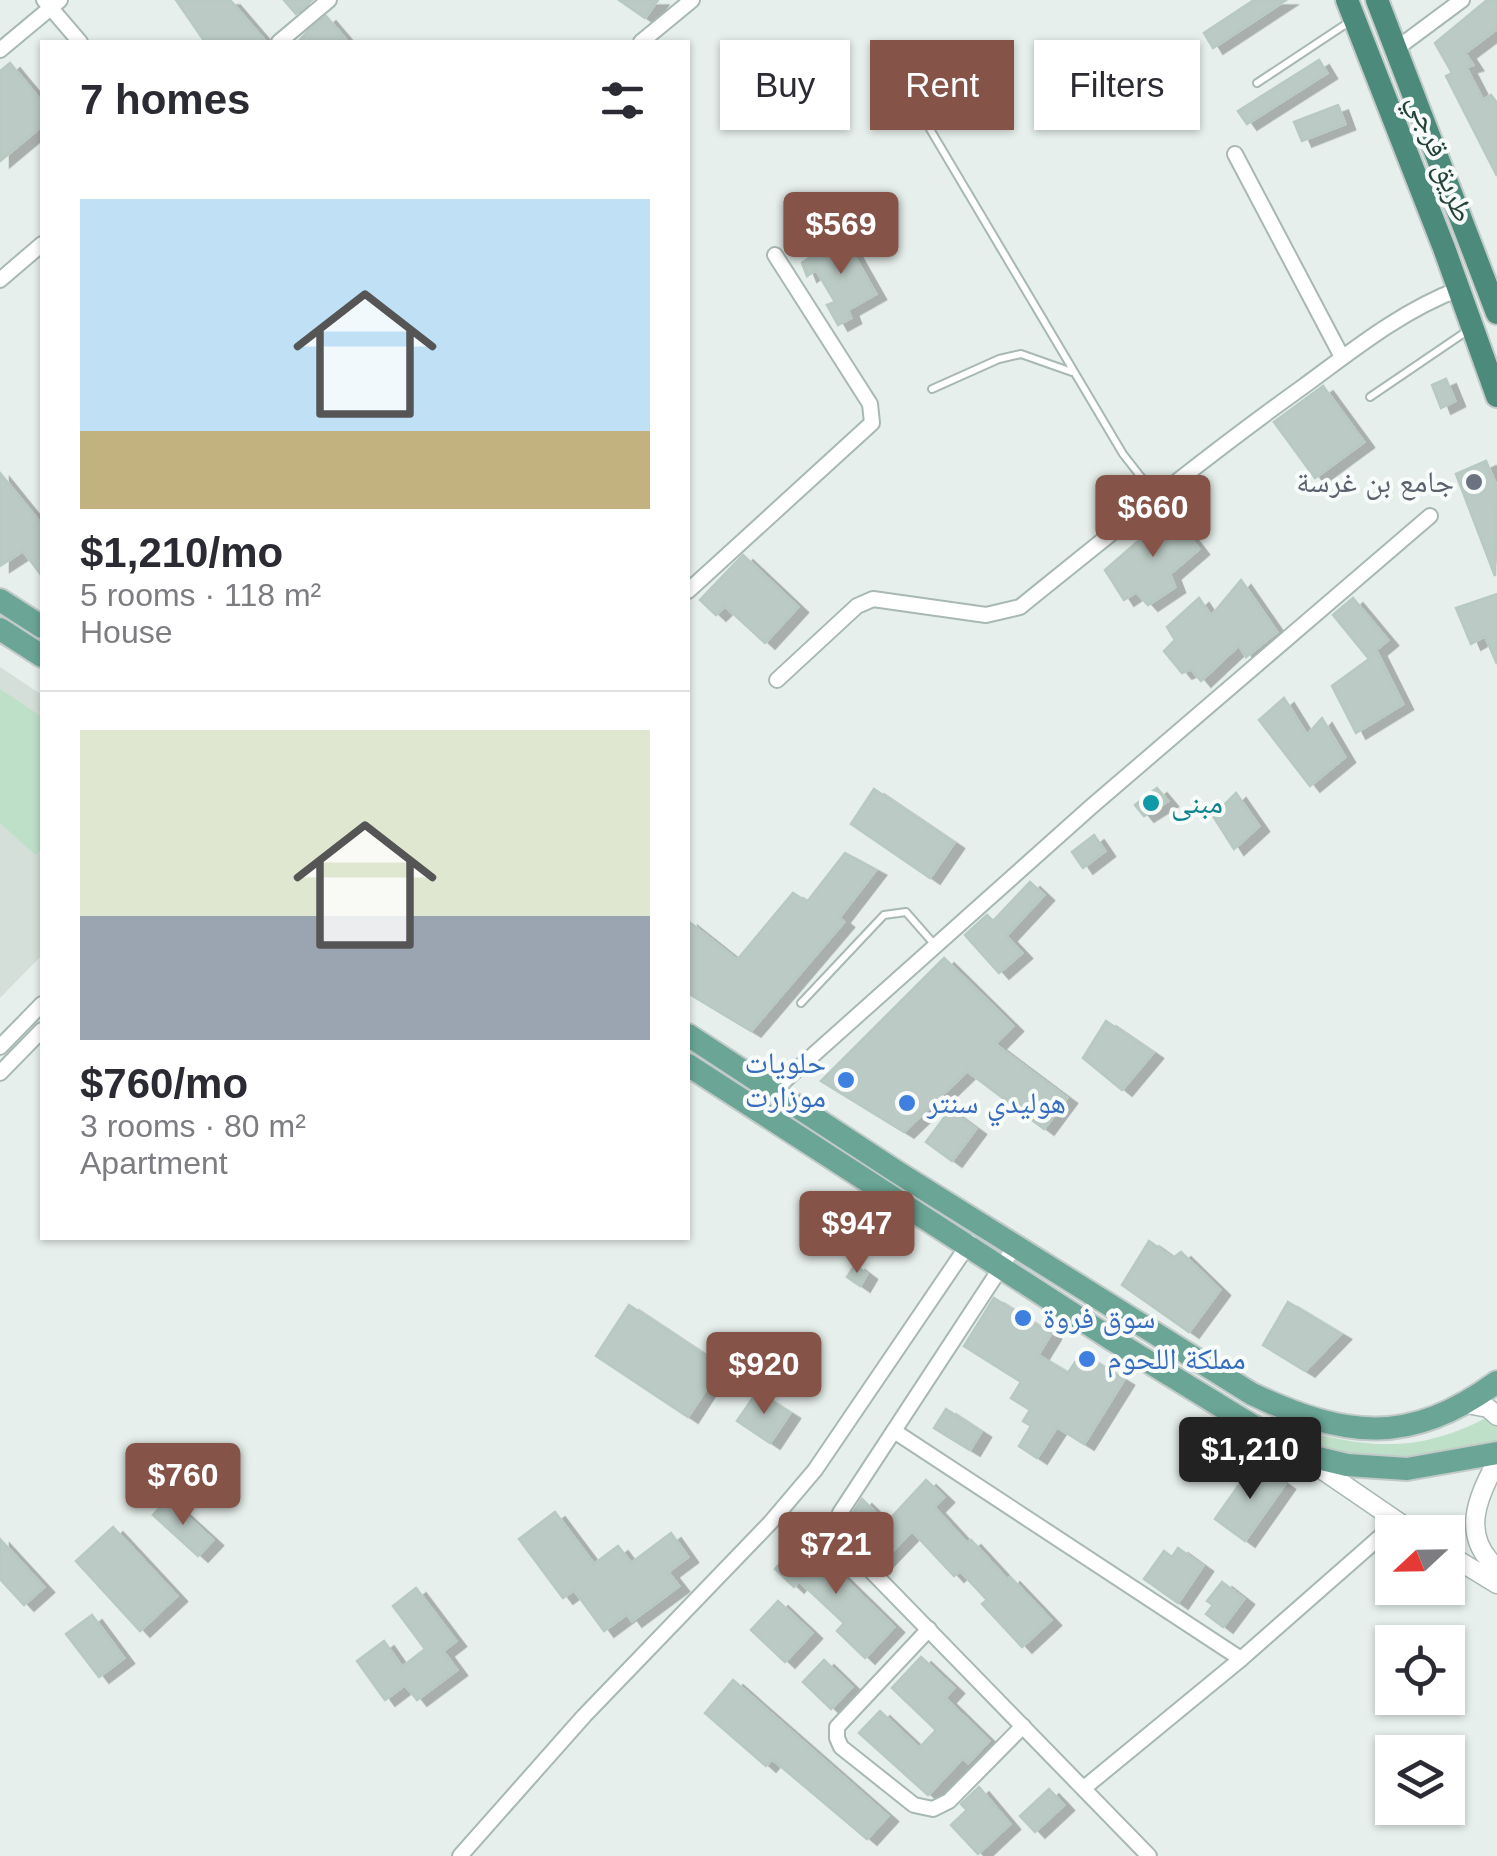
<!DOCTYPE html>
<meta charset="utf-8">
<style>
body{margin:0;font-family:Arial,"Noto Naskh Arabic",sans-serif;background:#f7f7f7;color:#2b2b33;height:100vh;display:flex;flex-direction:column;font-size:38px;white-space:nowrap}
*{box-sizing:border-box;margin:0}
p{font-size:32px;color:#7c7c81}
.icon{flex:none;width:55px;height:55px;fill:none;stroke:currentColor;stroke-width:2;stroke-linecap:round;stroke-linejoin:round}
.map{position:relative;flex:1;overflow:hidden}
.drawer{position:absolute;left:40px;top:40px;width:650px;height:1200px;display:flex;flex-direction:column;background:#fff;border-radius:0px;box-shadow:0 2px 8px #0004}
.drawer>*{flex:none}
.hud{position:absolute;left:720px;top:40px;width:625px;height:90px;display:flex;gap:20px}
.needle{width:65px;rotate:248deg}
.fabs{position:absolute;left:1375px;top:1515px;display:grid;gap:20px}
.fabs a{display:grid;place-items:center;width:90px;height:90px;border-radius:0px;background:#fff;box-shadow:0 2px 8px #0004;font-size:50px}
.price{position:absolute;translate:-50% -85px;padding:0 22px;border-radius:10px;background:#855347;color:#fff;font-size:32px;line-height:65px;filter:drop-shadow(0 2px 5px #0008)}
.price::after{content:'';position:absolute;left:50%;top:60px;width:30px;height:22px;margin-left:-15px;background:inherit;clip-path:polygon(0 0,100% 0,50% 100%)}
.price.active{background:#222;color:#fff}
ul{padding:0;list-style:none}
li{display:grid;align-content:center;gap:20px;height:530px;padding:0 40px}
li+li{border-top:2px solid #e1e1e2}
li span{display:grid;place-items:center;height:310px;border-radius:0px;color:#555}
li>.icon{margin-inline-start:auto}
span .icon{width:180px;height:180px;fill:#fffc;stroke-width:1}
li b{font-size:42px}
h2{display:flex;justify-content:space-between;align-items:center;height:120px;padding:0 40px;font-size:42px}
.tag{padding:0 35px;border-radius:0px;background:#fff;box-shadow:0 2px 8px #0004;font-size:35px;line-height:90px}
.tag.active{background:#855347;color:#fff}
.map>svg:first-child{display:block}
.built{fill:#d4dfda}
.green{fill:#bfe0c8}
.building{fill:#bbcac4;stroke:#b8c9c2;stroke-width:2.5;filter:url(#shadow)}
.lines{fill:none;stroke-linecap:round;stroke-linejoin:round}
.service-casing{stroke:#a8b8b2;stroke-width:10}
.minor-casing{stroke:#a8b8b2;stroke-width:18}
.tertiary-casing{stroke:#a8b8b2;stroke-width:21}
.primary-casing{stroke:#c2cac8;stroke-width:26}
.trunk-casing{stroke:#c2cac8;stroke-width:26}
.service{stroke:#fff;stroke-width:6}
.minor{stroke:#fff;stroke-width:14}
.tertiary{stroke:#fff;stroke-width:18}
.primary{stroke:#6aa596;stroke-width:22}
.trunk{stroke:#4c8a7c;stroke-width:22}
.worship-dot{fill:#6b7280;stroke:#f7fbf9;stroke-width:4}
.culture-dot{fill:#0f9aa8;stroke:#f7fbf9;stroke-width:4}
.shop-dot{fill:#3f7fe0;stroke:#f7fbf9;stroke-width:4}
.labels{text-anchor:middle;stroke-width:8;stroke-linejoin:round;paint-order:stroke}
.street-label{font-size:30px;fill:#24423a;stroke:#f7fbf9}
.worship-label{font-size:30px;fill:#5b616d;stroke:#f7fbf9;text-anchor:end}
.culture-label{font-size:30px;fill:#0d838f;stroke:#f7fbf9;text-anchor:start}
.shop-label{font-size:30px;fill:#366cbe;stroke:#f7fbf9;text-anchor:start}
</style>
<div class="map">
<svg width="1497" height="1856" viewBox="0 0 1497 1856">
<defs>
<filter id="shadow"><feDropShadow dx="10" dy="5.5" stdDeviation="0" flood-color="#0004"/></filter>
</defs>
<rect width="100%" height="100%" fill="#e6efeb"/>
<path class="built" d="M0 667 42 695V955L0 998Z"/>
<g class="green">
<path d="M0 689 42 717V849L35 855 0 823Z"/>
<path d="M1497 1412V1445C1443 1458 1380 1470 1326 1450 1304 1442 1283 1429 1261 1419 1354 1445 1408 1462 1497 1412Z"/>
</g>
<g class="building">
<path d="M176 0H230L266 42H205Z"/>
<path d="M284 0H312L296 14Z"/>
<path d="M619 0H658L645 18Z"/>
<path d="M1254 0H1286L1213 48 1204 33Z"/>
<path d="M1487 0H1497V29L1465 53 1473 65 1466 67 1483 100 1491 95 1497 103V176L1446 76 1452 73 1435 43Z"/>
<path d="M326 16 348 42H298L309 30Z"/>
<path d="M1319 60 1327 73 1247 124 1238 111Z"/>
<path d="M10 63 42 102V126L0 161V71Z"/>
<path d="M1338 105 1345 124 1302 141 1294 122Z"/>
<path d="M842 234 876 294 848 310 851 318 838 325 827 305 835 302 816 270 807 276 802 263Z"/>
<path d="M1446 379 1455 401 1441 408 1432 385Z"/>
<path d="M1323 386 1364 442 1315 478 1274 422Z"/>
<path d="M1486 461 1497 487 1495 576 1456 474Z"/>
<path d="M0 473 42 525V576L23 551 0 566Z"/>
<path d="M1166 506 1199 549 1170 574 1175 587 1148 605 1136 592 1124 600 1105 570 1152 529 1150 519Z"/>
<path d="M743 555 798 607 765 643 725 606 716 615 700 600Z"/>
<path d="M1241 580 1277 632 1246 657 1239 645 1201 681 1191 669 1182 673 1164 651 1175 640 1167 627 1199 598 1211 616Z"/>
<path d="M1497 594V664L1485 636 1471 644 1456 608Z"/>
<path d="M1353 598 1388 640 1376 650 1403 704 1356 733 1332 686 1369 659 1333 615Z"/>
<path d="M1284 698 1307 735 1322 718 1345 757 1310 786 1259 720Z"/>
<path d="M1157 788 1168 801 1144 816 1135 805Z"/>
<path d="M874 789 954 843 930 878 851 824Z"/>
<path d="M1236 793 1259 826 1234 849 1213 816Z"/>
<path d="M1094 835 1105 851 1083 868 1072 852Z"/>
<path d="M845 853 876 870 839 918 844 922 751 1031 688 993V921L737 960 793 893 807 902Z"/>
<path d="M1030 882 1044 895 1006 936 1022 953 999 973 965 935 987 915 993 921Z"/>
<path d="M944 958 1013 1026 995 1044 1067 1098 1044 1129 967 1071 904 1132 821 1081Z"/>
<path d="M1106 1021 1153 1053 1122 1090 1083 1058Z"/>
<path d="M950 1110 976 1129 952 1161 926 1142Z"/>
<path d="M1149 1241 1173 1258 1181 1252 1220 1290 1189 1332 1122 1285Z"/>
<path d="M855 1265 867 1274 860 1286 847 1277Z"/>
<path d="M994 1298 1051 1334 1038 1355 1068 1373 1081 1353 1124 1380 1084 1444 1057 1427 1037 1458 1019 1446 1031 1426 1023 1421 1030 1410 1011 1398 1021 1382 964 1346Z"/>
<path d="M1288 1302 1341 1334 1305 1371 1263 1345Z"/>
<path d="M629 1305 721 1366 688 1417 596 1356Z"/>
<path d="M757 1392 790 1413 770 1443 737 1421Z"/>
<path d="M946 1409 981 1432 970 1450 934 1428Z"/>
<path d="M1255 1462 1285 1484 1245 1541 1215 1519Z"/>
<path d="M926 1480 944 1497 934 1507 967 1543 971 1540 1008 1580 1010 1577 1051 1620 1022 1647 982 1604 987 1600 960 1571 954 1576 912 1531 883 1561 849 1529 850 1517 862 1499 886 1523Z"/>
<path d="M168 1499 213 1540 198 1556 153 1515Z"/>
<path d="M555 1512 594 1564 618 1546 631 1563 671 1533 688 1557 668 1572 679 1586 632 1621 627 1614 604 1631 574 1590 563 1598 519 1539Z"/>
<path d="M113 1527 177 1596 140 1631 76 1561Z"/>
<path d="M803 1538 894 1627 865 1658 837 1631 844 1623 799 1581 794 1587 775 1569Z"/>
<path d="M0 1539 44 1587 24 1605 0 1579Z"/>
<path d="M1178 1548 1203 1566 1178 1603 1144 1579 1164 1551 1172 1557Z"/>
<path d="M1222 1582 1244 1599 1223 1627 1206 1614 1213 1605 1207 1601Z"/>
<path d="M416 1588 456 1641 443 1651 457 1670 417 1700 405 1685 385 1700 357 1661 384 1641 402 1667 425 1649 393 1606Z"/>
<path d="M778 1601 812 1633 785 1662 751 1630Z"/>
<path d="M92 1615 124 1658 99 1677 66 1634Z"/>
<path d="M921 1657 954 1688 945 1698 989 1741 968 1763 963 1758 928 1795 859 1733 880 1711 919 1748 936 1730 892 1688Z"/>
<path d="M824 1660 852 1687 831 1709 803 1682Z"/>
<path d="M733 1680 888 1816 867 1839 772 1759 766 1766 705 1713Z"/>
<path d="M979 1787 1010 1824 978 1854 951 1825 967 1810 961 1804Z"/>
<path d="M1049 1789 1064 1805 1035 1832 1020 1816Z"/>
</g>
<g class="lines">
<defs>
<g id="service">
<path d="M1257 83 1349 22"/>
<path d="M921 114 1123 454 1141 477 1160 493"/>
<path d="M932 389 999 359 1021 354 1072 372"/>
<path d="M1370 397 1467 331"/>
<path d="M801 1003 884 915 906 912 934 944"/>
</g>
<g id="minor">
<path d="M44 0 80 42"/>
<path d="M279 42 329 0"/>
<path d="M641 42 692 0"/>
<path d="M1396 49 1462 0"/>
<path d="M0 50 60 0"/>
<path d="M1235 154 1342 357"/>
<path d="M0 280 42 244"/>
<path d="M688 591 872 423 870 404 775 255"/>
<path d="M777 680 857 606 873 599 986 615 1020 607C1113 532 1206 456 1304 386 1353 350 1401 311 1459 289"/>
<path d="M0 1047 42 1004"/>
<path d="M0 1073 42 1030"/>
<path d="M774 1090 1092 806 1430 516"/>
<path d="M1015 1246 840 1513 836 1527 842 1541 1149 1856"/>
<path d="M894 1431 1241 1659"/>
<path d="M929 1629 837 1727V1738L841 1747 914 1805 933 1809 949 1801 1023 1726"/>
<path d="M1084 1788 1241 1659 1397 1522"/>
<path d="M460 1856 584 1716 770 1523 815 1470 970 1242"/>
</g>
<g id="tertiary">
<path d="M1467 1404 1488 1408 1497 1416"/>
<path d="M1302 1456 1413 1532"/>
<path d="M1497 1461C1477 1498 1460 1536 1497 1568"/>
<path d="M1448 1554 1497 1584"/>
</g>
<g id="primary">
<path d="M0 600 42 627"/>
<path d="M0 629 42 656"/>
<path d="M688 1035 897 1172 1252 1394C1346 1438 1409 1446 1497 1382"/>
<path d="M688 1065 1113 1340 1297 1453 1347 1465 1407 1469 1497 1453"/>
</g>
<g id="trunk">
<path d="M1347 0 1444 248 1497 396"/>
<path d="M1377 0 1497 313"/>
</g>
</defs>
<use href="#service" class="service-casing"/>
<use href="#minor" class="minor-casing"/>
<use href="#tertiary" class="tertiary-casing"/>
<use href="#primary" class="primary-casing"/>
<use href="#trunk" class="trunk-casing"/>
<use href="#service" class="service"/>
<use href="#minor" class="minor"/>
<use href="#tertiary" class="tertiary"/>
<use href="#primary" class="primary"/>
<use href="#trunk" class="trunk"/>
</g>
<circle class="worship-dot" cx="1474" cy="482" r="10"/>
<circle class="culture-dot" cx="1151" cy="803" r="10"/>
<g class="shop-dot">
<circle cx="846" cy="1080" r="10"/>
<circle cx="907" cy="1103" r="10"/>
<circle cx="1023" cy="1318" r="10"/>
<circle cx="1087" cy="1359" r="10"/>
</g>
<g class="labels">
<g class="street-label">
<text transform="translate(1441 158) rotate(69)" y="10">طريق قرجي</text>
</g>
<g class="worship-label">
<text x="1454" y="492">جامع بن غرسة</text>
</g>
<g class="culture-label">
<text x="1171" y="813">مبنى</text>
</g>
<g class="shop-label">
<text x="826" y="1073" text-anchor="end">حلويات<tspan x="826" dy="34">موزارت</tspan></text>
<text x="927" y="1113">هوليدي سنتر</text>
<text x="1043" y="1328">سوق فروة</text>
<text x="1107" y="1369">مملكة اللحوم</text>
</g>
</g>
</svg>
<div class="fabs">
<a><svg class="needle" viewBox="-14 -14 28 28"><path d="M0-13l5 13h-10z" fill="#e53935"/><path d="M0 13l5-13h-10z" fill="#7c7c81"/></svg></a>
<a><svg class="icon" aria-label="locate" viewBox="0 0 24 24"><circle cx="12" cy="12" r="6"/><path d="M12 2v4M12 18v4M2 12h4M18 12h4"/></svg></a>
<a><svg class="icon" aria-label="layers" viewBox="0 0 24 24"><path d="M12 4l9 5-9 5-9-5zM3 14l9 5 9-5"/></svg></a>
</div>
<b class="price" style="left:841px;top:277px">$569</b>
<b class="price" style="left:1153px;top:560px">$660</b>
<b class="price" style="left:857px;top:1276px">$947</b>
<b class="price" style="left:764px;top:1417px">$920</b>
<b class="price active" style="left:1250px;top:1502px">$1,210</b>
<b class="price" style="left:183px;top:1528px">$760</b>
<b class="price" style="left:836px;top:1597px">$721</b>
<div class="hud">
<a class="tag">Buy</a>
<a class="tag active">Rent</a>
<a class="tag">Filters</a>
</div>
<section class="drawer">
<h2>7 homes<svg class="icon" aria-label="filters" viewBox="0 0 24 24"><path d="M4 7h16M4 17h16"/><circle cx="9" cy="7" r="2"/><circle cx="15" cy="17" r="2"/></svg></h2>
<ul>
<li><span style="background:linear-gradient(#bfe0f5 75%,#c2b280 0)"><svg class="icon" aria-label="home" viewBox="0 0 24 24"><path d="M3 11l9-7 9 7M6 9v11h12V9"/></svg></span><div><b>$1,210/mo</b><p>5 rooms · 118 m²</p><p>House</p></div></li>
<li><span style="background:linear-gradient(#dfe7d0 60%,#9aa5b1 0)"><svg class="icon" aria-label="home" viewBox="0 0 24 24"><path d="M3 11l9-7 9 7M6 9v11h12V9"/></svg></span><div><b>$760/mo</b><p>3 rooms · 80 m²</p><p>Apartment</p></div></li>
</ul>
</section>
</div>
